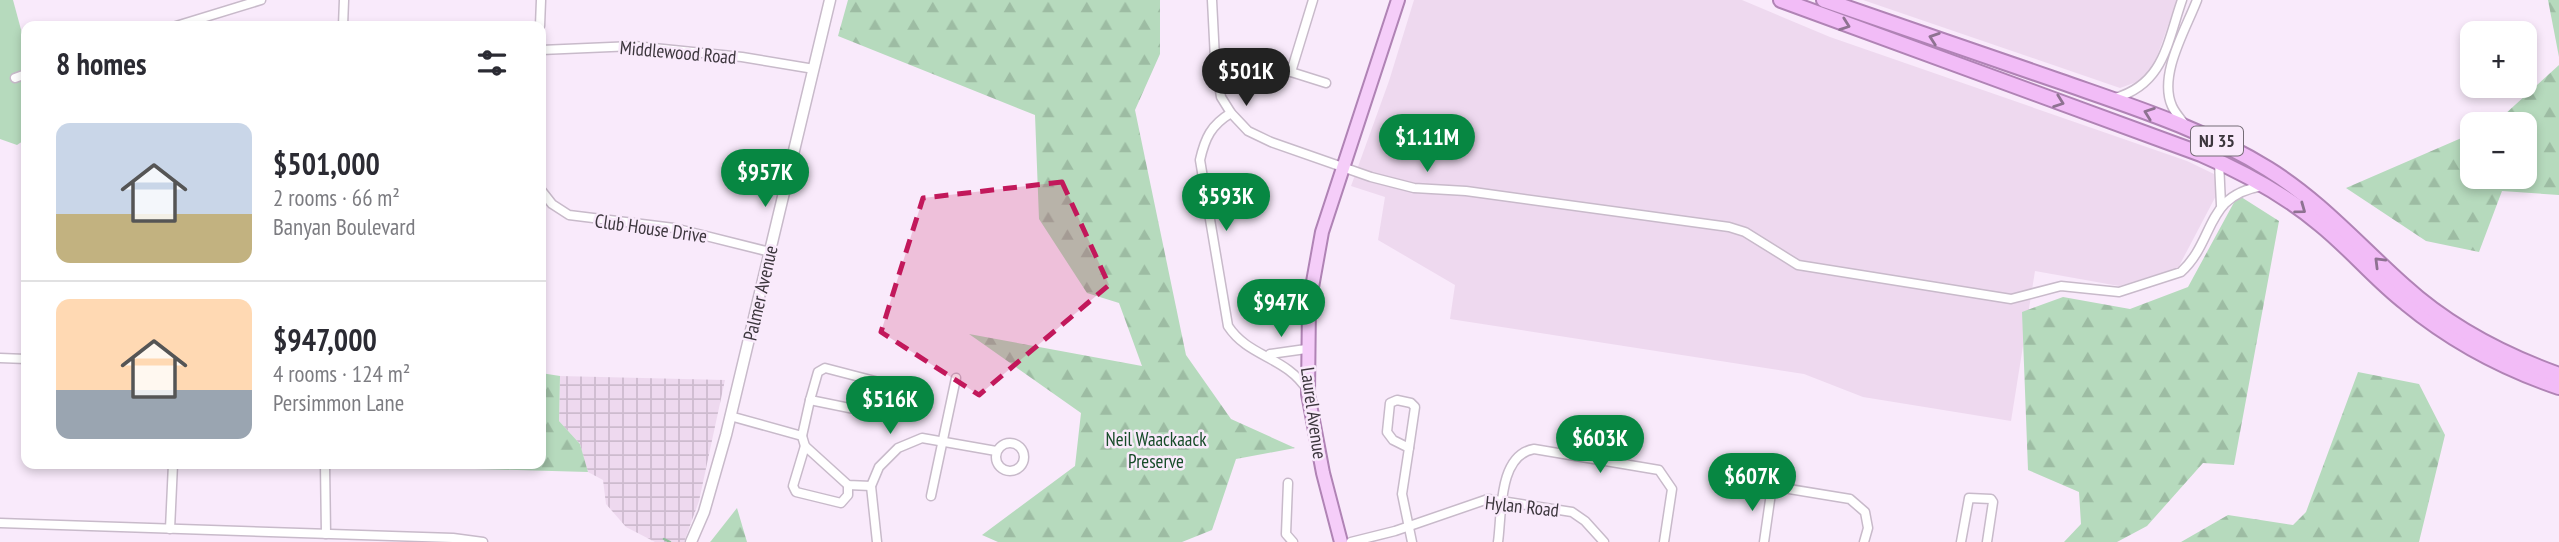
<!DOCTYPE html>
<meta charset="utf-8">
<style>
body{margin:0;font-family:"PT Sans Narrow",sans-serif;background:#f2f2f3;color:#2b2b33;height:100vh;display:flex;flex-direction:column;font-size:26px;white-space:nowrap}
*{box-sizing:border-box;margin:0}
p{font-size:23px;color:#7c7c81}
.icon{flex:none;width:38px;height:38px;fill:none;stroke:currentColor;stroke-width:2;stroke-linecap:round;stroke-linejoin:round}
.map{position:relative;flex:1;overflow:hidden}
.sheet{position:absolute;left:21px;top:21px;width:525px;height:448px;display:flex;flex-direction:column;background:#fff;border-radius:14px;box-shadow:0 4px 10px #0003}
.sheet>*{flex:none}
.fabs{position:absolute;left:2460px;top:21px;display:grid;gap:14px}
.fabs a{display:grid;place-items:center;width:77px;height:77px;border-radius:14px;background:#fff;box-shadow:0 4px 10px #0003;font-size:35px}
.price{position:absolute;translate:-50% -60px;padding:0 16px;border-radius:24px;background:#078742;color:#fff;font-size:23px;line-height:46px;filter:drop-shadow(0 2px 4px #0008)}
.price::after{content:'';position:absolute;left:50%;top:42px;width:21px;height:16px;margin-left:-10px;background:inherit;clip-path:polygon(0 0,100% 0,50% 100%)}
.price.on{background:#222;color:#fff}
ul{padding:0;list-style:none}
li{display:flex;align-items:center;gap:21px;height:175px;padding:0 35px}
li+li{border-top:2px solid #e1e1e2}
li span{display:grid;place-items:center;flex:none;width:196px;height:140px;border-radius:14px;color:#555}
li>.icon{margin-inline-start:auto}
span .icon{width:84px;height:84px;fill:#fffc;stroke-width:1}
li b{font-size:30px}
h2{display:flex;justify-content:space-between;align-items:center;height:84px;padding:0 35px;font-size:30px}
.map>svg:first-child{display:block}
.built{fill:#eed9ef}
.industrial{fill:url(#industrial-grid)}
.grass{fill:#b6dabd}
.forest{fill:url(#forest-firs)}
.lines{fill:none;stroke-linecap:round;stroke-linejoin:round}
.stream{stroke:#8fbe9a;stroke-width:2.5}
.minor-casing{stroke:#c8baca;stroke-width:11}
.tertiary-casing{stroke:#c8baca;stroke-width:13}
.primary-casing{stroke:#b083b5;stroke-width:16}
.trunk-casing{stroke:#b083b5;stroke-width:18}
.minor{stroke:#fff;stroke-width:8}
.tertiary{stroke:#fff;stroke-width:10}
.primary{stroke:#f5cdf9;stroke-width:12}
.trunk{stroke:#f2bcf7;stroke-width:14}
.oneway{stroke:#8e7291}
.marked{fill:#c2185b;fill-opacity:0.2;stroke:#c2185b;stroke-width:5;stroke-dasharray:14 9;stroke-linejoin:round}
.labels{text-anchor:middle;stroke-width:5;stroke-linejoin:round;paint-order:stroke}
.shield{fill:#f9eafb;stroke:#756c76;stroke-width:2}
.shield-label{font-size:18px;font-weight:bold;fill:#3c363d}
.street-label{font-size:19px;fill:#3c363d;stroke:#f9eafb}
.park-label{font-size:19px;fill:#164b28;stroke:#f9eafb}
</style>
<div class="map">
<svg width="2559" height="542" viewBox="0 0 2559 542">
<defs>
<pattern id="industrial-grid" width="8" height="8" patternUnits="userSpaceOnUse" patternTransform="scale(1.75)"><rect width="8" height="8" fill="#eed9ef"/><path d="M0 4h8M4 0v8" fill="none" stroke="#cdbbce"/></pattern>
<pattern id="forest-firs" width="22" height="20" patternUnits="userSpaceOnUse" patternTransform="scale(1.75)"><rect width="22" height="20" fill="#b6dabd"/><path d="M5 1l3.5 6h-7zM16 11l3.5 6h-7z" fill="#9dbca3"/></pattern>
</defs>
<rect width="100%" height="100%" fill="#f9eafb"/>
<g class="built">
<path d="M1414 0H1742L1830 37 2187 161 2214 174 2218 192 2178 268 2119 286 2035 271 2011 421 1863 397 1804 374 1450 319 1455 285 1378 240 1385 197 1351 186 1389 81Z"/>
<path d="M1863 0H2177L2153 68 2142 80 2120 88Z"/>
</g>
<path class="industrial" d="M560 376 725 380 699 501 684 542H655L626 527 606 504 603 480 588 472 580 444 559 421Z"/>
<path class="grass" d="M0 0H13L26 48V139L17 145 0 139Z"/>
<g class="forest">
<path d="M848 0H1160V54L1135 110 1186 355 1231 419 1295 448 1236 459 1212 530 1182 542H998L982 535 1075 466 1081 413 969 334 1142 366 1119 303 1087 293 1039 219 1035 115 838 36Z"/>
<path d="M2548 0H2559V57Z"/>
<path d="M2559 65V195L2502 191 2479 252 2426 241 2346 188 2473 133V177H2525V124H2494Z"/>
<path d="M2238 195 2279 221 2234 465 2203 463 2147 526 2117 542H2064L2081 524 2079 492 2028 470 2022 312 2063 297 2130 309 2188 287Z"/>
<path d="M2358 372 2419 384 2445 435 2419 542H2181L2228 515 2293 525 2306 512Z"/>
<path d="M541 373 560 376 559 421 580 444 588 472 404 467V464H541Z"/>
<path d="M737 508 747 542H710L711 541Z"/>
</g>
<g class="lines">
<path class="stream" d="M664 539 670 542"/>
<defs>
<g id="minor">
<path d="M1212 0 1215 59 1221 97 1231 113 1248 131 1271 142 1371 177 1414 188 1466 191 1729 227 1745 232 1798 265 2011 299 2061 286 2119 292 2181 272C2216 240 2204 195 2263 186"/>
<path d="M176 26 261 0"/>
<path d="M343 26 344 0"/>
<path d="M540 26 541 0"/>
<path d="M541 50 634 46 742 57 814 69"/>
<path d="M1215 59 1291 72 1326 83"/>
<path d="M1291 72 1313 0"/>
<path d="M15 78 26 74"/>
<path d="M2115 98C2164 84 2167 43 2182 0"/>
<path d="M1231 113C1211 125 1205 138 1200 160L1228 326C1249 358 1286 356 1308 391"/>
<path d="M2185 125C2181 119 2175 113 2172 106 2158 75 2186 29 2197 0"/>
<path d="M2219 162 2221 205"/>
<path d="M541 190 552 204 569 215 674 228 770 252"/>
<path d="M1270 354 1306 349"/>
<path d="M0 358 26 359"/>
<path d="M825 368 875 381 876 387 869 412 810 400 818 372Z"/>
<path d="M1397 400 1411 403 1415 407 1409 448 1393 440 1387 432 1390 403Z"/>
<path d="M730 416 802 436"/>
<path d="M802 436 805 446 848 485 871 486"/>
<path d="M802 436 810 400"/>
<circle cx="1010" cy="457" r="14"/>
<path d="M805 446 793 486 796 492 841 503 848 495V485"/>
<path d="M1409 448 1402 494 1412 542"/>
<path d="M325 464 326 534"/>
<path d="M1728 479 1850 499 1865 512 1868 528 1864 542"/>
<path d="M1288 483 1286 534 1293 542"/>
<path d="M931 496 956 378"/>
<path d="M0 523 453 538 483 542"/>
<path d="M170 529 173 464"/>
<path d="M877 542 871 486 879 467 898 448 922 438 996 451"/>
<path d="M1351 542 1395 531 1488 499 1572 512 1585 521 1604 542"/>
<path d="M1498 542C1502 514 1498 455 1534 449L1659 470 1672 489 1664 542"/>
<path d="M1764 542 1772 486"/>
<path d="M1961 542 1969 498 1991 499 1993 502 1987 542"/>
</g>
<path id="tertiary" d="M691 542 704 512 726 435 830 0"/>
<path id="primary" d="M1341 542 1323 473 1308 394 1309 304 1322 232 1398 0"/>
<g id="trunk">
<path d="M1781 0 2201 154C2243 172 2284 194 2320 224 2350 248 2375 279 2406 303 2452 341 2503 368 2559 387"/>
<path d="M1824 0C1902 27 1981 54 2059 81 2130 106 2204 129 2268 169 2320 201 2359 246 2404 286 2449 327 2503 355 2559 375"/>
</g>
</defs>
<use href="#minor" class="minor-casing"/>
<use href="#tertiary" class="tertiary-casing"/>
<use href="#primary" class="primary-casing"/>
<use href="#trunk" class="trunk-casing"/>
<use href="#minor" class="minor"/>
<use href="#tertiary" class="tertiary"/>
<use href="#primary" class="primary"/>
<use href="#trunk" class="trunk"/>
</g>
<defs><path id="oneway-chevron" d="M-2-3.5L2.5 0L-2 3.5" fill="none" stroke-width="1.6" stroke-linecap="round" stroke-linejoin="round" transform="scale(1.75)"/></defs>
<g class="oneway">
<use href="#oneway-chevron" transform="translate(1845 25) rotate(20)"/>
<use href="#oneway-chevron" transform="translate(1934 38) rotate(-161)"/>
<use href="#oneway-chevron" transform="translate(2059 102) rotate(20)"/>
<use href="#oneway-chevron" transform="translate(2149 113) rotate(-160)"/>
<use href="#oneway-chevron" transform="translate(2301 209) rotate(36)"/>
<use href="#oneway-chevron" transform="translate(2379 262) rotate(-135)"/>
</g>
<path class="marked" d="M1062 182 1109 285 979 395 881 332 923 198Z"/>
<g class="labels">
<rect class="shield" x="2191" y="126.5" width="52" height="29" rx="5"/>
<g class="shield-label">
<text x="2217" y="147">NJ 35</text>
</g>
<g class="street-label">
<text transform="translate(678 52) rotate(5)" y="7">Middlewood Road</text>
<text transform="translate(651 228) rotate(8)" y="7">Club House Drive</text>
<text transform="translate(760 293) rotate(-77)" y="7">Palmer Avenue</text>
<text transform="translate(1314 413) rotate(82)" y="7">Laurel Avenue</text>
<text transform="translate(1522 506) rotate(6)" y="7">Hylan Road</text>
</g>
<g class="park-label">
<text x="1156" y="446">Neil Waackaack<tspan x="1156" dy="22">Preserve</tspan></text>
</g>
</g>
</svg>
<div class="fabs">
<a>+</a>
<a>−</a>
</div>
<b class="price on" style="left:1246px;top:108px">$501K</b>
<b class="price" style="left:1427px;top:174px">$1.11M</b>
<b class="price" style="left:765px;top:209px">$957K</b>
<b class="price" style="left:1226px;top:233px">$593K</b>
<b class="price" style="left:1281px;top:339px">$947K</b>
<b class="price" style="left:890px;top:436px">$516K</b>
<b class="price" style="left:1600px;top:475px">$603K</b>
<b class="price" style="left:1752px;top:513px">$607K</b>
<section class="sheet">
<h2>8 homes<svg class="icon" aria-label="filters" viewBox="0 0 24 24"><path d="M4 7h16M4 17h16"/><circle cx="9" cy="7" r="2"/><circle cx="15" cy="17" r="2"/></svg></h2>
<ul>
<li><span style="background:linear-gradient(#c9d6e8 65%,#c2b280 0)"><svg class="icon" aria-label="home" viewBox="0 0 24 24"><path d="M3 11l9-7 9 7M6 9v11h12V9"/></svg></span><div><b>$501,000</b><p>2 rooms · 66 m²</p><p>Banyan Boulevard</p></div></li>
<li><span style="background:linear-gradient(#ffd9b3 65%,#9aa5b1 0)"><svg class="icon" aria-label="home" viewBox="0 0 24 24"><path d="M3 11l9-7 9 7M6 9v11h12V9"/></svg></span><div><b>$947,000</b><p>4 rooms · 124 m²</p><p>Persimmon Lane</p></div></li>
</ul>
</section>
</div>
